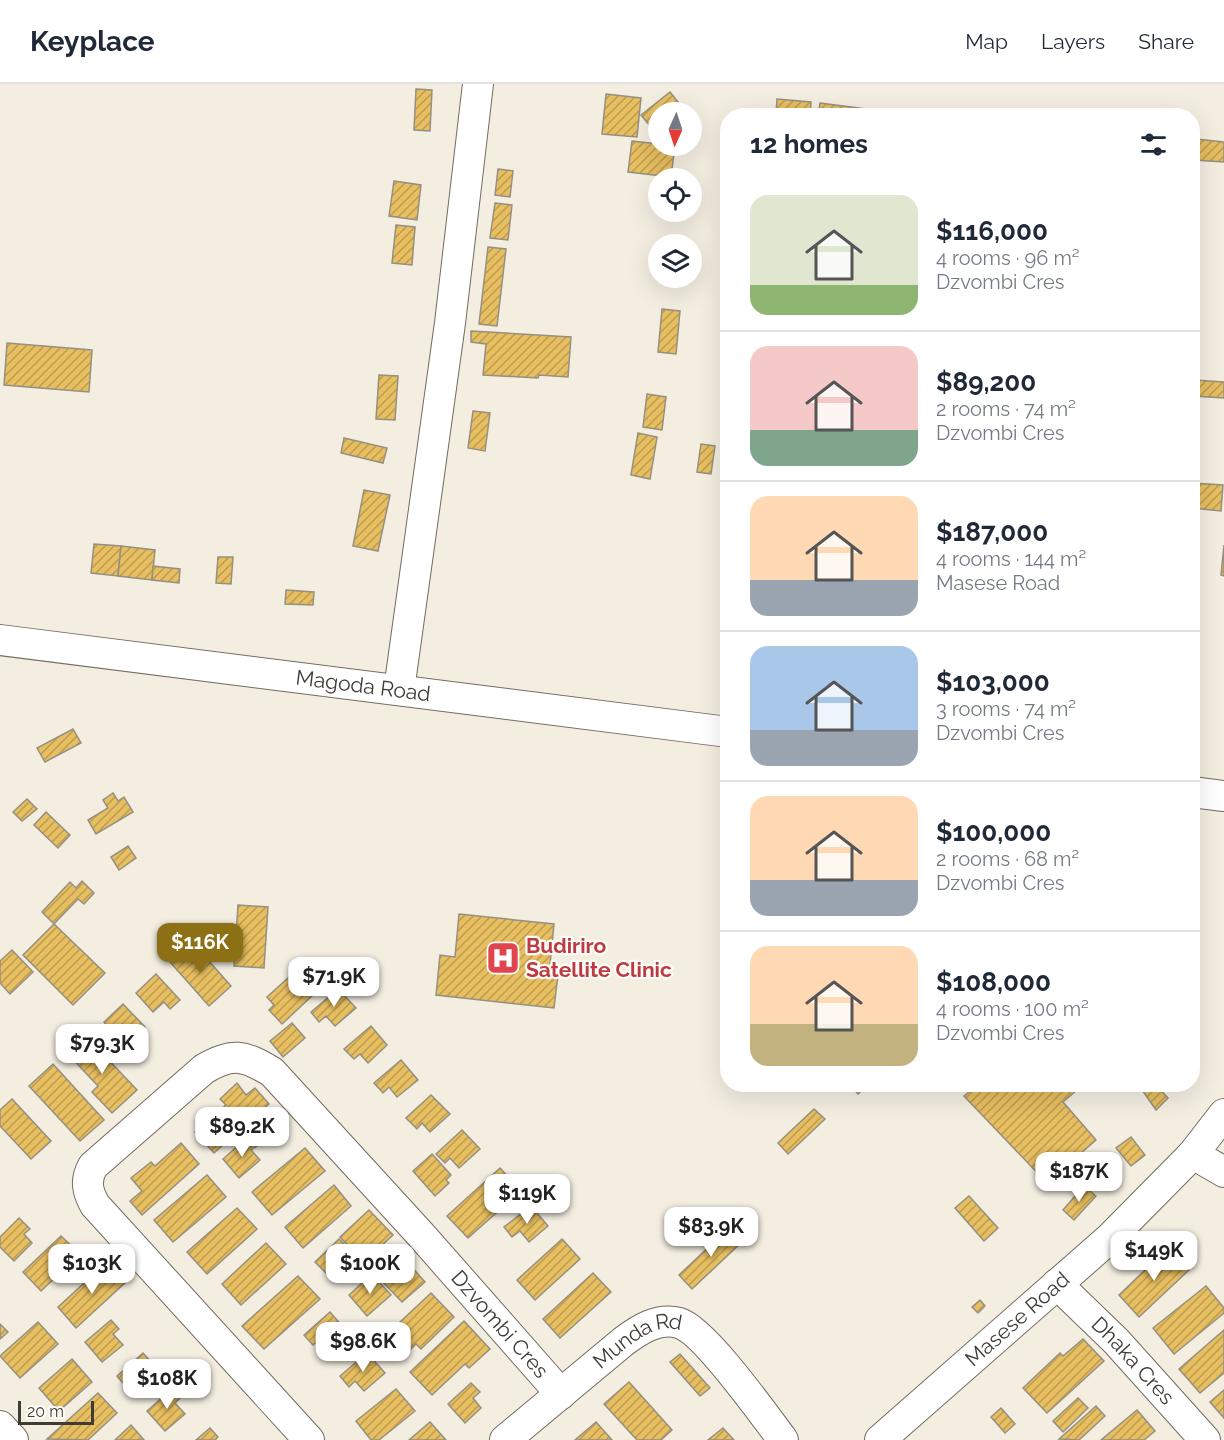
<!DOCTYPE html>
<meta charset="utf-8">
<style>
body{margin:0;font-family:Raleway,sans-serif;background:#f6f6f7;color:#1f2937;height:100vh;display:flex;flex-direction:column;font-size:22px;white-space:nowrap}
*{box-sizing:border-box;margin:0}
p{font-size:20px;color:#747a83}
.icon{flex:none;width:33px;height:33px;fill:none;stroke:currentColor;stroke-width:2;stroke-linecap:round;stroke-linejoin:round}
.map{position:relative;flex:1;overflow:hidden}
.details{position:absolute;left:720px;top:24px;width:480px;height:984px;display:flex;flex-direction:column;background:#fff;border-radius:24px;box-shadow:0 6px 24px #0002}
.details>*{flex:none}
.needle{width:39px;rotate:183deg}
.controls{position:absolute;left:648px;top:18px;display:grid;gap:12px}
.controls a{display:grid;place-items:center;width:54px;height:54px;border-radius:50%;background:#fff;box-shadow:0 6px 24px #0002;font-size:30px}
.scale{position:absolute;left:18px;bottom:15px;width:76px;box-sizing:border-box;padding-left:6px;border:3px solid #3f3c37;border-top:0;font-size:16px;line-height:21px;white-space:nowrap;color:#3f3c37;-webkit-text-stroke:4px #fefcf6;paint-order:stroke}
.price{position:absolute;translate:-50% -51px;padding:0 14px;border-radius:12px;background:#fff;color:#222;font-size:20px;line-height:39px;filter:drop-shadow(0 2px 3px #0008)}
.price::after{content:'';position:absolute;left:50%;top:36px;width:18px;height:14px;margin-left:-9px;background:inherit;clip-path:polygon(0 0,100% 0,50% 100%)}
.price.active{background:#8d7013;color:#fff}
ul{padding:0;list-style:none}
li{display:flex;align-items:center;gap:18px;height:150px;padding:0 30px}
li+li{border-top:2px solid #e0e1e3}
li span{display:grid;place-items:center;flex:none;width:168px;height:120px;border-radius:18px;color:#555}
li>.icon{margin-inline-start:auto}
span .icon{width:72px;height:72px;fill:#fffc;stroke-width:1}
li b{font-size:26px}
h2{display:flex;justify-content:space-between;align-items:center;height:72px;padding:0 30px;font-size:26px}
header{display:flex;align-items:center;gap:36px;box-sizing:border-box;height:84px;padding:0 30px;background:#fff;border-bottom:2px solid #e0e1e3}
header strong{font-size:28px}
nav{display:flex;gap:33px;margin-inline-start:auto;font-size:21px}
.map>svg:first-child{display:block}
.building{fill:url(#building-hatch);stroke:#959083;stroke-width:1.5}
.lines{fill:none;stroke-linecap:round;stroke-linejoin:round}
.minor-casing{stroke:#716c60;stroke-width:32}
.minor{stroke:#fff;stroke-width:30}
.labels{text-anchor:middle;stroke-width:4.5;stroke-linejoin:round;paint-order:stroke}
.street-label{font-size:21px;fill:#3f3c37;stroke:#fefcf6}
.health-label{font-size:21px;font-weight:bold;fill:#be3a42;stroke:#fefcf6;text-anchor:start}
</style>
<header>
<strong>Keyplace</strong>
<nav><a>Map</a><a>Layers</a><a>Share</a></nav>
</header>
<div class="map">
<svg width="1224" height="1356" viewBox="0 0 1224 1356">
<defs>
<pattern id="building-hatch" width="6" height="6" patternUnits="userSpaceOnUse" patternTransform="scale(1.5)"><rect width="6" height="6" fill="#e7be60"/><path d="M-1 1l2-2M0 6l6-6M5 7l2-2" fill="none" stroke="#bd9c50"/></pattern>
</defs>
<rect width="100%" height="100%" fill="#f4eee1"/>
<g class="building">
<path d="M416 5 432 6 430 47 414 46Z"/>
<path d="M670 8 678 18 666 28H658V35L650 42 641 31Z"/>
<path d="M606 10 641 14 637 53 602 50Z"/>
<path d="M777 15 811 18 810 32 776 29Z"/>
<path d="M820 19 858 24 857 32H818Z"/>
<path d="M858 24 893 28V32H857Z"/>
<path d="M903 28 933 31V32H903Z"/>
<path d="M1196 55 1224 58V78L1194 76Z"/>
<path d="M632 57 658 60V62H675L671 93 628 88Z"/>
<path d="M498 85 513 87 510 113 495 111Z"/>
<path d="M394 97 421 101 417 136 389 132Z"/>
<path d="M495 119 512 121 508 156 490 154Z"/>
<path d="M396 141 415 143 412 181 392 179Z"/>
<path d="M488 163 506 165 497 242 479 240Z"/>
<path d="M662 225 680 227 676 270 658 268Z"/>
<path d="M471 247 571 253 568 293 539 291 538 294 483 291 486 260 471 258Z"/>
<path d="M7 259 92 266 89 308 4 301Z"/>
<path d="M379 291 398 292 395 336 376 335Z"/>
<path d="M1195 296 1224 298V314L1193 312Z"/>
<path d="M647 310 666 313 662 346 643 343Z"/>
<path d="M473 327 490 329 485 367 468 364Z"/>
<path d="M638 349 657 353 650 395 631 391Z"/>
<path d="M344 354 387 364 383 379 341 369Z"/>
<path d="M701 360 715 362 711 390 697 388Z"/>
<path d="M1192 399 1223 401 1221 427 1192 424Z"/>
<path d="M364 406 390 411 378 467 353 462Z"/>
<path d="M94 460 121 462 118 492 91 489Z"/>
<path d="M1224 461V492L1221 491Z"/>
<path d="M121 462 155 466 152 496 118 492Z"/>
<path d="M218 473H233L231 500 216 499Z"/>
<path d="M153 482 180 485 179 499 152 496Z"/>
<path d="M286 506 314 508 313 521 285 520Z"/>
<path d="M73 645 81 659 45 678 37 664Z"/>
<path d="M113 709 118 717 124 713 133 728 96 750 88 736 108 724 103 716Z"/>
<path d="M27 715 37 725 22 737 13 728Z"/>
<path d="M46 728 70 751 58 764 34 741Z"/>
<path d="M128 762 136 774 119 786 111 773Z"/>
<path d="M82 797 94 809 84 820 78 815 54 840 42 828 70 798 76 804Z"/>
<path d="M238 821 268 823 264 884 234 882Z"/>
<path d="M459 830 554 840 550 881 559 883 554 924 436 911 440 871 455 873Z"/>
<path d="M54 840 105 889 73 921 23 871Z"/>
<path d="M192 858 231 902 209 922 170 878Z"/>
<path d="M12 866 33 888 10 910 0 899V877Z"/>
<path d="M310 874 330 895 282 940 269 926 274 921 267 913Z"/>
<path d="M156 890 180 916 170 925 164 918 153 928 136 909Z"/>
<path d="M338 905 356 924 335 942 326 932 319 938 311 928Z"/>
<path d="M123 920 145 943 133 954 128 949 120 956 104 938Z"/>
<path d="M292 939 305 954 283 973 270 957Z"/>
<path d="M371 942 387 961 368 979 360 970 354 975 344 965Z"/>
<path d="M85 951 137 1006 112 1029 92 1008 98 1002 67 969Z"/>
<path d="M401 976 418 996 397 1013 389 1003 383 1009 374 999Z"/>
<path d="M53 980 104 1036 80 1057 29 1002Z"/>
<path d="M237 999 246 1011 255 1004 269 1020 214 1069 195 1048 226 1021 220 1015Z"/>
<path d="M853 1000H869L858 1010 851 1002Z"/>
<path d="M979 1000H1084L1063 1018 1096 1056 1047 1099 964 1012Z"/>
<path d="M1138 1000H1155L1168 1014 1156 1026Z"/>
<path d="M431 1011 450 1030 430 1048 422 1039 417 1045 406 1034Z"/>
<path d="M12 1015 51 1057 31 1075 0 1042V1026Z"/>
<path d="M814 1025 825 1035 788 1070 778 1059Z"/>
<path d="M462 1046 480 1065 459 1084 450 1074 445 1079 436 1070Z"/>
<path d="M249 1052 257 1062 251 1066 260 1076 239 1094 223 1075Z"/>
<path d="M1131 1053 1145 1071 1131 1082 1116 1064Z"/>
<path d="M181 1059 199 1080 142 1131 130 1117 142 1107 131 1094 151 1078 155 1082Z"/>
<path d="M305 1064 325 1087 272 1131 252 1108Z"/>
<path d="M432 1070 451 1091 446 1096 449 1099 435 1112 413 1087Z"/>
<path d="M1102 1081 1112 1091 1098 1105 1087 1095Z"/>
<path d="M500 1084 521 1107 468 1154 447 1132Z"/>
<path d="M207 1091 226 1113 173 1158 154 1136Z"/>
<path d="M334 1101 351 1122 303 1164 285 1143Z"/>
<path d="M1084 1102 1096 1112 1074 1136 1063 1126Z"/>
<path d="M969 1112 998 1144 984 1157 955 1124Z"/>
<path d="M531 1122 548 1142 529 1158 520 1147 512 1153 504 1143Z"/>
<path d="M237 1124 257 1145 207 1190 187 1168Z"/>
<path d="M369 1126 393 1151 364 1178 340 1153Z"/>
<path d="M19 1134 30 1145 24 1150 32 1159 14 1177 0 1163V1153Z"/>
<path d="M730 1143 743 1157 692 1205 679 1191Z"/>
<path d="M61 1152 80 1170 41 1207 23 1188Z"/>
<path d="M339 1155 349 1165 344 1170 354 1180 335 1198 315 1178Z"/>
<path d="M562 1155 580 1175 535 1216 517 1196Z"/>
<path d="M266 1159 286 1180 241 1221 222 1200Z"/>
<path d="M1168 1164 1189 1186 1139 1233 1119 1211Z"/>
<path d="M401 1171 425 1198 402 1218 377 1192Z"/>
<path d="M107 1178 126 1198 76 1244 58 1223Z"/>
<path d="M593 1189 611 1208 560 1254 543 1235Z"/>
<path d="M372 1190 391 1211 367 1232 349 1211Z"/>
<path d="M298 1192 320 1215 264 1265 242 1242Z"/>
<path d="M1206 1202 1224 1224V1229L1174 1270 1153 1244Z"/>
<path d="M431 1209 454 1233 421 1265 416 1260 403 1273 384 1253Z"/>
<path d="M980 1216 985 1222 978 1229 972 1223Z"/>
<path d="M330 1228 348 1249 327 1267 318 1257 313 1261 304 1251Z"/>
<path d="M111 1236 119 1245 113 1250 123 1261 102 1278 85 1258Z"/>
<path d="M464 1237 490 1265 469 1284 465 1280 432 1311 410 1288Z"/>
<path d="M38 1238 58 1260 20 1294 0 1272Z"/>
<path d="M0 1240 8 1248 0 1255Z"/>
<path d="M1224 1246V1289L1200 1309 1179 1285Z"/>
<path d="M1083 1255 1104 1277 1047 1329 1023 1304 1060 1269 1063 1272Z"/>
<path d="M143 1269 151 1278 145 1283 155 1295 134 1312 117 1292Z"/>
<path d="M367 1269 385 1289 364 1307 355 1297 349 1303 340 1292Z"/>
<path d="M680 1270 710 1304 700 1312 670 1278Z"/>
<path d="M72 1275 92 1298 59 1327 39 1304Z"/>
<path d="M629 1298 672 1346 661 1356H637L604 1320Z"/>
<path d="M471 1299 480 1308 473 1314 481 1324 465 1339 448 1320Z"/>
<path d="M173 1304 181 1313 175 1319 185 1330 165 1347 147 1327Z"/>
<path d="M396 1305 415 1327 379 1356H371L356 1337Z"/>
<path d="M1224 1306V1334L1210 1318Z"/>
<path d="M98 1309 117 1329 88 1356 47 1355Z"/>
<path d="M1078 1314 1088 1324 1063 1348 1053 1337Z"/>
<path d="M1096 1322 1105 1332 1079 1356 1059 1355Z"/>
<path d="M1001 1324 1015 1340 1005 1349 991 1333Z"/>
<path d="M1137 1326 1155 1347 1144 1356H1101Z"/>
<path d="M430 1338 446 1356H409Z"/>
<path d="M596 1338 612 1356H575Z"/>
<path d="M131 1341 144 1356H115Z"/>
<path d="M210 1344 218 1353 215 1356H196Z"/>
<path d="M723 1344 734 1356H708Z"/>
</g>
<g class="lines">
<defs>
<g id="minor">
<path id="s1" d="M0 556 728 648"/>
<path d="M399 606 450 239 478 0"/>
<path d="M1192 708 1224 712"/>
<path d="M1193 1070 1224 1088"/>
<path id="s2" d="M1057 1200 1116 1257 1205 1356"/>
<path d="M0 1342 13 1356"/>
<path id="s3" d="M309 1356 95 1121C87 1107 85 1096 93 1082L204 985C232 968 244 971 272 988L422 1152 561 1310"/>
<path id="s4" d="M505 1356 624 1257C639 1246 658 1233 679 1239 704 1246 765 1332 783 1356"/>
<path id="s5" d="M880 1356 1110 1154 1193 1070 1224 1030"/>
</g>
</defs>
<use href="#minor" class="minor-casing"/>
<use href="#minor" class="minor"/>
</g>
<defs>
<symbol id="hospital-square" viewBox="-11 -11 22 22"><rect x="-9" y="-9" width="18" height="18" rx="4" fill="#e0444e" stroke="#fefcf6"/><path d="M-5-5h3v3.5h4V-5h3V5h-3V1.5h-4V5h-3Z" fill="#fff"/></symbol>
</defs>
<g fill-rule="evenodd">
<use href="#hospital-square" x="484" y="855" width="38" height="38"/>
</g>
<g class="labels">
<g class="street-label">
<text dy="7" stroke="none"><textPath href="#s1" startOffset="366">Magoda Road</textPath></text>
<text dy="7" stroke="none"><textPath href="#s5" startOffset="183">Masese Road</textPath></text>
<text dy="7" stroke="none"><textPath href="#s3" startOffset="920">Dzvombi Cres</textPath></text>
<text dy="7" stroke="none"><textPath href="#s4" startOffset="168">Munda Rd</textPath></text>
<text dy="7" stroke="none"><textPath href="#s2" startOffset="108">Dhaka Cres</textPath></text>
</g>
<g class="health-label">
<text x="526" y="869">Budiriro<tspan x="526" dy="24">Satellite Clinic</tspan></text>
</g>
</g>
</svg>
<div class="controls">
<a><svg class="needle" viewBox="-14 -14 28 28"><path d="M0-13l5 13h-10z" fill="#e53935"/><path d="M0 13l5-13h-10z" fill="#747a83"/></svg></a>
<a><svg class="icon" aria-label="locate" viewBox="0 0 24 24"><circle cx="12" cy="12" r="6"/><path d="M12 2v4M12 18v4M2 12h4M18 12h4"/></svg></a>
<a><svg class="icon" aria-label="layers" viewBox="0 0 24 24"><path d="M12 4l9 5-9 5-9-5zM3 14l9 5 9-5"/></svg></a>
</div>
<div class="scale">20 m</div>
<b class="price active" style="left:200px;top:890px">$116K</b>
<b class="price" style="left:334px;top:924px">$71.9K</b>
<b class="price" style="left:102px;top:991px">$79.3K</b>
<b class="price" style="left:242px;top:1074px">$89.2K</b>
<b class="price" style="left:1079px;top:1119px">$187K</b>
<b class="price" style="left:527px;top:1141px">$119K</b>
<b class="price" style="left:711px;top:1174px">$83.9K</b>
<b class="price" style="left:1154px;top:1198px">$149K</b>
<b class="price" style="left:92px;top:1211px">$103K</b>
<b class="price" style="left:370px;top:1211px">$100K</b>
<b class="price" style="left:363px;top:1289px">$98.6K</b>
<b class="price" style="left:167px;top:1326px">$108K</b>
<section class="details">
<h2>12 homes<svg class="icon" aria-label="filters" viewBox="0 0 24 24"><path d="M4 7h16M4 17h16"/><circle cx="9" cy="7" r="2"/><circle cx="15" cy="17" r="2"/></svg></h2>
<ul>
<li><span style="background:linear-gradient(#dfe7d0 75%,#8fb573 0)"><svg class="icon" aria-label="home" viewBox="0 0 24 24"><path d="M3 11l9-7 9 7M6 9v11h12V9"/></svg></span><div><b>$116,000</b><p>4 rooms · 96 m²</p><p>Dzvombi Cres</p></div></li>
<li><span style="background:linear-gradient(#f6c9c9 70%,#7fa58c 0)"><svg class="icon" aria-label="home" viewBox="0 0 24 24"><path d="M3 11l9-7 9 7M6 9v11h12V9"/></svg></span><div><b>$89,200</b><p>2 rooms · 74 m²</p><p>Dzvombi Cres</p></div></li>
<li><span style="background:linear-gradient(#ffd9b3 70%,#9aa5b1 0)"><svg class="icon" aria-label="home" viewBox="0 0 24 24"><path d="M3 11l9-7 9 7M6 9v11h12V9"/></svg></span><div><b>$187,000</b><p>4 rooms · 144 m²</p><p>Masese Road</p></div></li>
<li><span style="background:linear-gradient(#a9c7e8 70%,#9aa5b1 0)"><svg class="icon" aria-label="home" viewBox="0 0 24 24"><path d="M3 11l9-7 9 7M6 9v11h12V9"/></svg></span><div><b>$103,000</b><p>3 rooms · 74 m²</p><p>Dzvombi Cres</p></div></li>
<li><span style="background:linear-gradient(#ffd9b3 70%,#9aa5b1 0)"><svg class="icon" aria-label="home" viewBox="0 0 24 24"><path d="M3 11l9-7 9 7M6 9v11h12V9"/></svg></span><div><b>$100,000</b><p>2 rooms · 68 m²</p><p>Dzvombi Cres</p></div></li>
<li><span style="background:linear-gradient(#ffd9b3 65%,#c2b280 0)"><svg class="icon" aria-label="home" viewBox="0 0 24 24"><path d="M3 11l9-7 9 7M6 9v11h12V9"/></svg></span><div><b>$108,000</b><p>4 rooms · 100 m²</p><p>Dzvombi Cres</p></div></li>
</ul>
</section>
</div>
